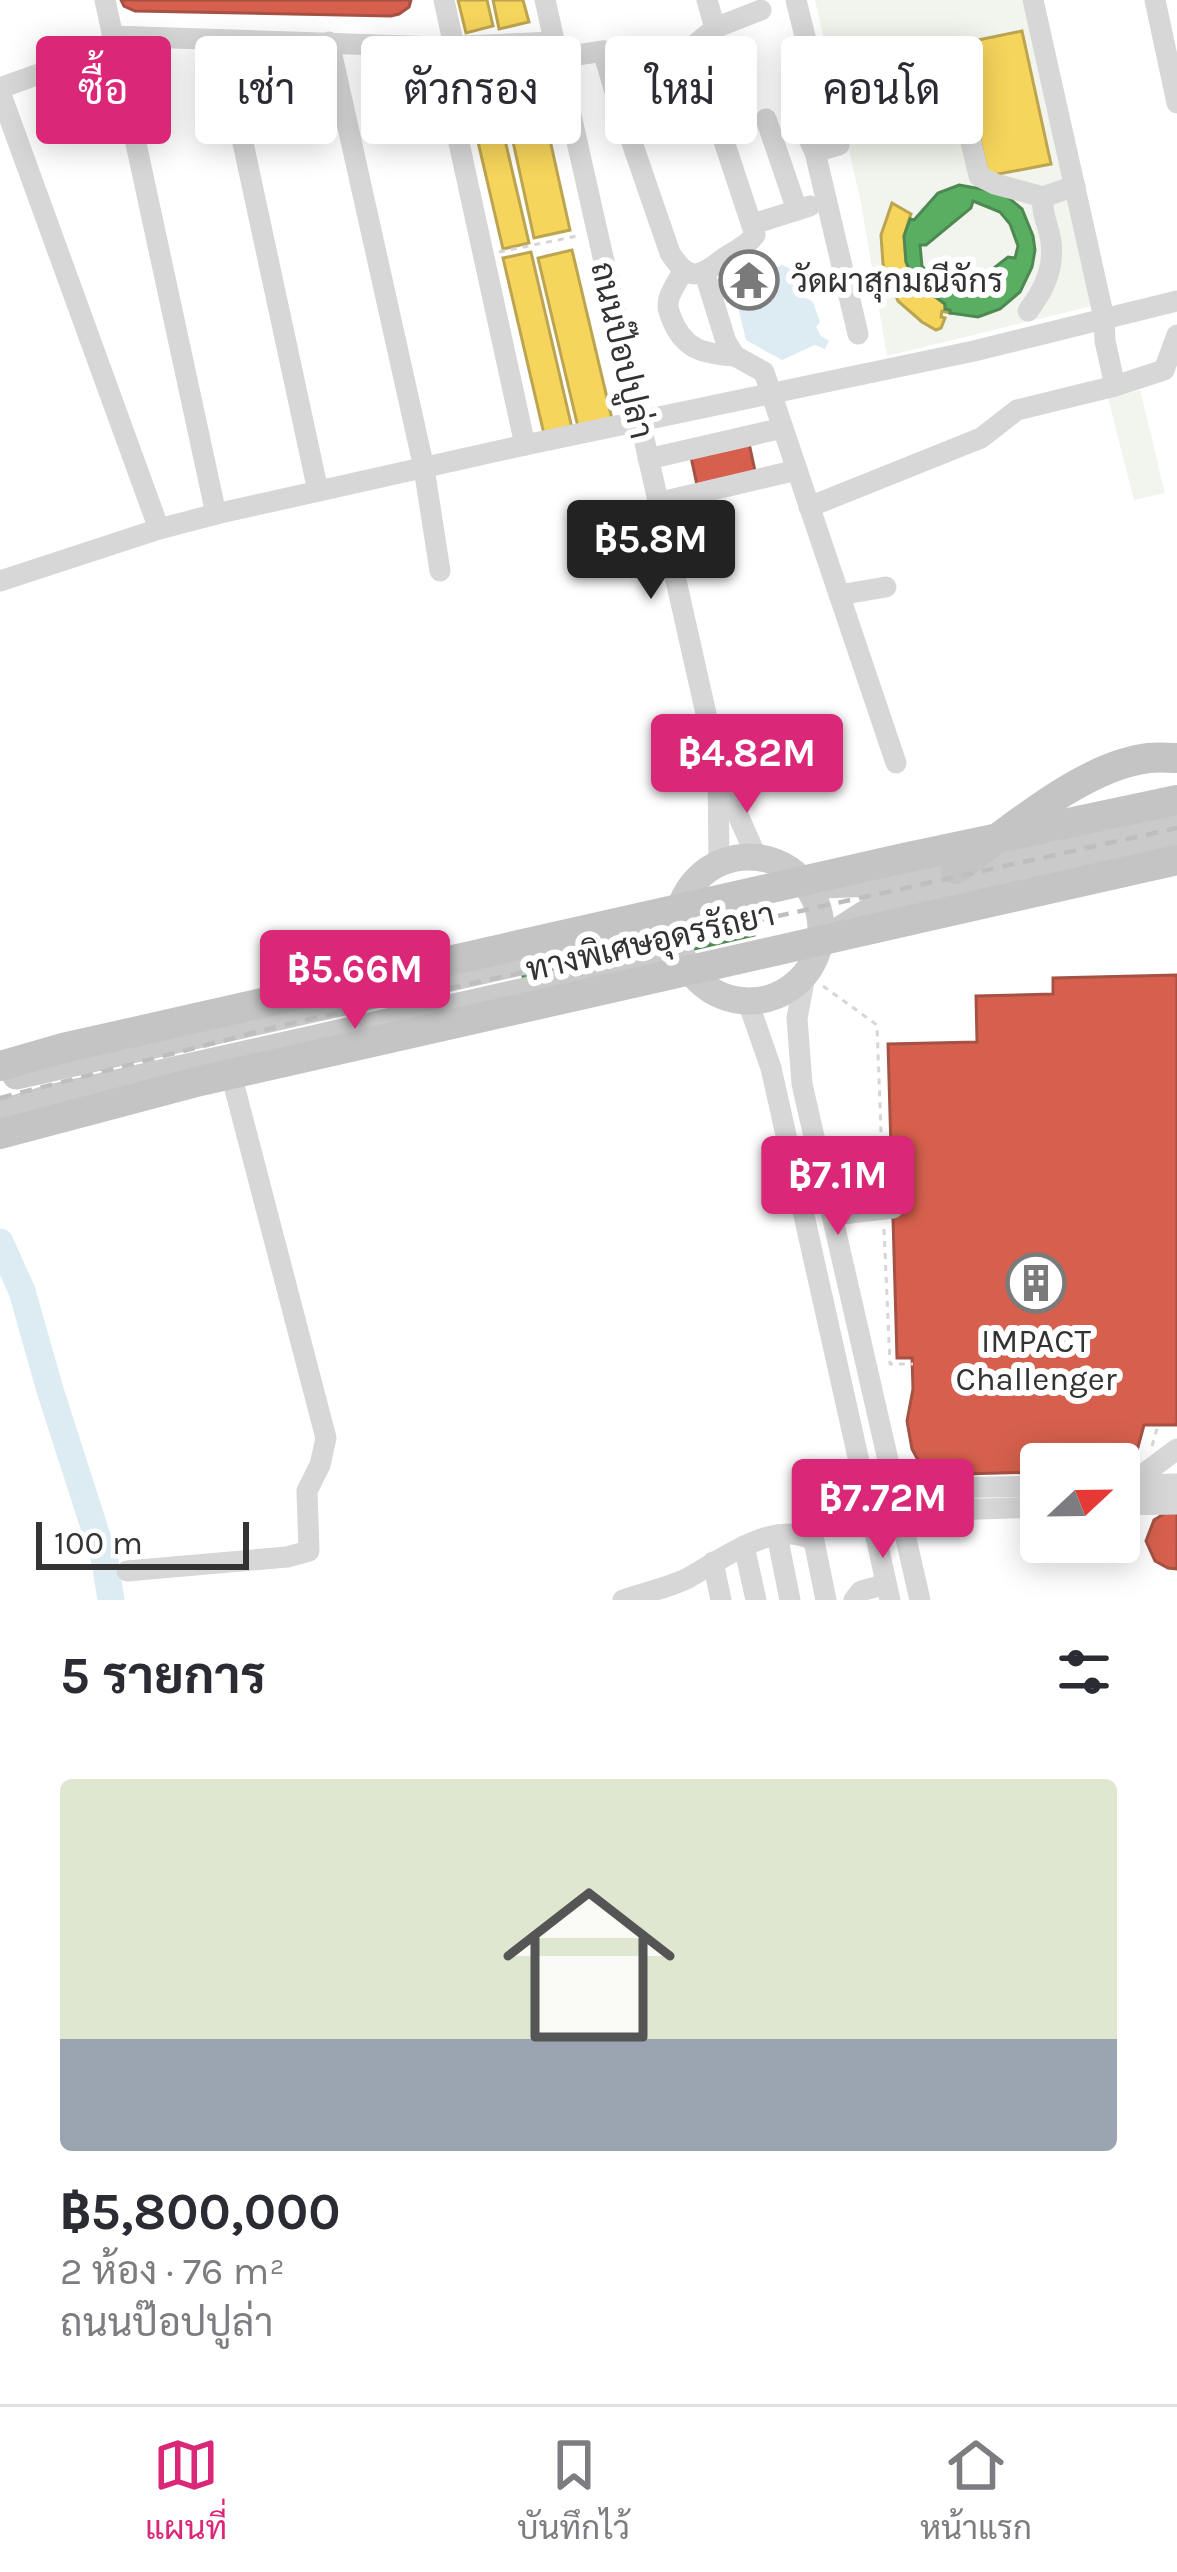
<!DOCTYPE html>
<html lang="th">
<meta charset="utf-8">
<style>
body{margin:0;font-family:Karla,Sarabun,sans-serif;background:#f2f2f3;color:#2b2b33;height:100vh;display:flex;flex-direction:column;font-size:45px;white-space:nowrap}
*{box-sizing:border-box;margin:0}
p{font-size:39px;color:#7c7c81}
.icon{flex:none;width:66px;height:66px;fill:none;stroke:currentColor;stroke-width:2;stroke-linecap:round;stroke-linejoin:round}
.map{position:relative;height:1600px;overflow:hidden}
.side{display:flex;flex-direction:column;background:#fff;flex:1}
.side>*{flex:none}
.hud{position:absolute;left:36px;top:36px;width:1107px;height:108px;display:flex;gap:24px}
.needle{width:78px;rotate:68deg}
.fabs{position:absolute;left:1020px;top:1443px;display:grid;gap:24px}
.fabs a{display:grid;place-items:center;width:120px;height:120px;border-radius:12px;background:#fff;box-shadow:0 6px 30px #0003;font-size:60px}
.scale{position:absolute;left:36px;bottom:30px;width:213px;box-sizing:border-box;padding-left:12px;border:6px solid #333;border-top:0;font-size:33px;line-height:42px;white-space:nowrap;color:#333;-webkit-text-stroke:9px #fff;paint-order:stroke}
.price{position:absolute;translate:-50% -102px;padding:0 27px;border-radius:12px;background:#db2777;color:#fff;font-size:39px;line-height:78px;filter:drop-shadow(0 3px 6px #0008)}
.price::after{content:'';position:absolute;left:50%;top:72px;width:36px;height:27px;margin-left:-18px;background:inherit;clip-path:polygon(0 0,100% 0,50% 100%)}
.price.current{background:#222;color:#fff}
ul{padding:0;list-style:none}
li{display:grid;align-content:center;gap:24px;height:636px;padding:0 60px}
li span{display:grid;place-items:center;height:372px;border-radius:12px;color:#555}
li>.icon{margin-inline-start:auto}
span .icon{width:216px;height:216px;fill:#fffc;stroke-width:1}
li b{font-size:51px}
h2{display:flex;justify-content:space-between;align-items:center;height:144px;padding:0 60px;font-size:51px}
.tag{padding:0 42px;border-radius:12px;background:#fff;box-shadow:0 6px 30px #0003;font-size:42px;line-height:108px}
.tag.current{background:#db2777;color:#fff}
.dock{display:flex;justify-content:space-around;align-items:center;height:168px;border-top:3px solid #e1e1e2;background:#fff;font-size:33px;color:#7c7c81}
.dock a{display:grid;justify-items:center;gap:6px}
.dock .current{color:#db2777}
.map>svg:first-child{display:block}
.green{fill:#f1f5ed}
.water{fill:#ddebf3}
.homes{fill:#f6d55c;stroke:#bca450;stroke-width:3}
.shops{fill:#d6604d;stroke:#a55245;stroke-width:3}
.public{fill:#5aae61;stroke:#4e8953;stroke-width:3;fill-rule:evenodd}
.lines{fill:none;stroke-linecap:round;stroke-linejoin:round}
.river{stroke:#ddebf3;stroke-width:27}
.path{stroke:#d6d6d6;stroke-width:3;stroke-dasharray:6 6;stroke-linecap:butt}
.minor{stroke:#d7d7d7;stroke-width:21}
.major{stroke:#cacaca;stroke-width:27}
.highway{stroke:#c4c4c4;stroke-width:30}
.rail{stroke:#bebebe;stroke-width:4.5;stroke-dasharray:12 9;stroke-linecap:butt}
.labels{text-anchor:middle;stroke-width:12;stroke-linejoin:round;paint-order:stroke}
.poi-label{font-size:33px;fill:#333;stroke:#fff;text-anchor:start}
.street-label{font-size:33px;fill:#333;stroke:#fff}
</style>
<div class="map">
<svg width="1177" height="1600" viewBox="0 0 1177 1600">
<rect width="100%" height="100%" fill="#fff"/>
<g class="green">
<path d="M815 0H1022L1092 306 887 356 861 203Z"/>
<path d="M1140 390 1165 493 1134 500 1108 398Z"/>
</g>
<path class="water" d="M782 265 794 270 795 283 802 287 801 295 813 302 820 322 816 327 821 336 829 341 825 349 815 345 782 360 746 340 734 291 749 266 767 272Z"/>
<g class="homes">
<path d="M458 0H487L493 26 466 33Z"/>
<path d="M493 0H523L529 22 499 29Z"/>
<path d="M1022 31 1051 164 988 176 959 44Z"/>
<path d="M488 67 529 243 503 249 462 73Z"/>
<path d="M497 68H534L570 230 534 238Z"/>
<path d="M892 203 911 214 904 236 906 262 914 281 945 304V309L950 310V313L942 311 941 317 945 318 941 328 936 330 922 322 898 301 883 264 881 235Z"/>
<path d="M572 250 612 419 578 427 538 258Z"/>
<path d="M531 252 572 428 544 434 503 258Z"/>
</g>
<g class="shops">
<path d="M121 0H411L409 7 399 14 391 16 135 11 124 6Z"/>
<path d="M749 443 755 471 697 485 691 457Z"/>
<path d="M1177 975V1425H1144L1135 1458 1125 1471H1119V1464H1041V1472L926 1475 912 1449 907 1421 913 1389 912 1358H897L888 1044 977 1042 976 996 1053 994V978Z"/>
<path d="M1177 1511V1569L1168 1568 1155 1561 1146 1541 1154 1520 1167 1512Z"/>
</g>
<g class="public">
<path d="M959 185 1003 193 1022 209 1033 236 1035 250 1032 267 1020 292 1000 309 978 317 950 313V310L945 309V304L914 281 906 262 904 236 910 219 914 220 938 193ZM973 201 1000 212 1010 224 1018 246 1015 258 1008 257 971 286 969 292 958 296 938 285 922 266 920 245H926L971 208Z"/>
<path d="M747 903 754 935 526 988 518 956Z"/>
</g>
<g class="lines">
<path class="river" d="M0 1242 22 1291 50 1390 105 1561 111 1600"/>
<g class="path">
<path d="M499 252 577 236"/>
<path d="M823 986 877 1025 882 1159"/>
<path d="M884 1229 890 1364H913"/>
<path d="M1152 1446 1158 1425"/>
</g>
<g class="minor">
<path d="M105 0 216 514"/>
<path d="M444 0 454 46"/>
<path d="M545 0 714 749 718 770 719 862"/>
<path d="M707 0 715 28"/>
<path d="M796 0 815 77C790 107 800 120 815 152"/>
<path d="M1155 0 1177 103"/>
<path d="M112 36 438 47 554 42"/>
<path d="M221 41 318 491"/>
<path d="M329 42 424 468 440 571"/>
<path d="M438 47 525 445"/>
<path d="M603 51 617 99 702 75 698 64"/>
<path d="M558 58 603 51 656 57 692 47 715 28 761 10"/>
<path d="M0 88 114 47"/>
<path d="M0 92 159 529"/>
<path d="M617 99 670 253C689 283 700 277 724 258 736 250 747 246 755 235L702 75"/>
<path d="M962 104 979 176 995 184 1043 197"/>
<path d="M766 119 797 210"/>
<path d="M839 145 815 152 858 334"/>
<path d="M753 224 810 206"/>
<path d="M683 271C679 279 672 289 669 298 667 307 668 309 671 317 683 350 704 354 735 356"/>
<path d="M705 274 726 342 735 356 764 372 896 763"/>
<path d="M1028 311C1045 289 1056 265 1050 236 1047 222 1041 212 1043 197L1075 186"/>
<path d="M1115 386 1164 370 1177 335"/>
<path d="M648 459 783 428"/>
<path d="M657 503 797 470"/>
<path d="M809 507 981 438 1017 410 1115 386 1105 341 1104 318 1033 0"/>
<path d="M0 581 159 529 216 514 525 445 974 351 1177 301"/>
<path d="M839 595 886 587"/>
<path d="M723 781 756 856"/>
<path d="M805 976 797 1018 802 1084 920 1600"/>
<path d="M748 1002 771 1068 890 1600"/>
<path d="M826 1184 892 1179 893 1208 833 1215"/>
<path d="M1126 1485 1177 1484"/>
<path d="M1129 1485 1177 1449"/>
<path d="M885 1489 1041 1486"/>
<path d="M1119 1505 1177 1504"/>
<path d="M1038 1507 1039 1534"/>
<path d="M892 1512 1041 1507"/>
<path d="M777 1535 790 1600"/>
<path d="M744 1546 756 1600"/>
<path d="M713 1562 721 1600"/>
<path d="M127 1571 287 1557 309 1551 307 1491 320 1465 326 1438 231 1074"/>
<path d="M623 1600C644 1593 668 1588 688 1578 721 1560 776 1517 814 1541L826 1600"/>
<path d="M854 1600 861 1591 886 1584"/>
</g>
<g class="major">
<circle cx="749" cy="929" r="72"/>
<path d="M822 885 875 883 956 869 1177 819"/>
<path d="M830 936 869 911 893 901 1177 843"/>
<path d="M16 1076 632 937 670 915"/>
<path d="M0 1113 50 1098 632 967 650 965 670 968"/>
</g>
<g class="highway">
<path d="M956 869C1009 831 1084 765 1149 758 1158 757 1168 758 1177 758"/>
<path d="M0 1066 63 1048 904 858 1177 800"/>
<path d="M0 1134 200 1081 1177 860"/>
</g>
<path class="rail" d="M0 1098 288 1024 1177 828"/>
</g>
<defs>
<symbol id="temple-ring" viewBox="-11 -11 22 22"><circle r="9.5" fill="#fff" stroke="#7a7a7a" stroke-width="1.5"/><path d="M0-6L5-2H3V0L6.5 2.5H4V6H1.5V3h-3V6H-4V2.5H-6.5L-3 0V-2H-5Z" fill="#7a7a7a"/></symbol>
<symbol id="building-ring" viewBox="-11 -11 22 22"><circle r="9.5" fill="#fff" stroke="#7a7a7a" stroke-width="1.5"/><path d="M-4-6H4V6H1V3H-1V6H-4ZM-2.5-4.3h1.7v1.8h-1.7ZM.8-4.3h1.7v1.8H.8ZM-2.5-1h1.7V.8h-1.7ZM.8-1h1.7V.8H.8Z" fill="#7a7a7a"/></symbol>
</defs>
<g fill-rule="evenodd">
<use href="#temple-ring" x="716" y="247" width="66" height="66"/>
<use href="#building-ring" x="1003" y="1250" width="66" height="66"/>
</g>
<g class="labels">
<g class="poi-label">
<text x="791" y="292">วัดผาสุกมณีจักร</text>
<text x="1036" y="1352" text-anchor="middle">IMPACT<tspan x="1036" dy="38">Challenger</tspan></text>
</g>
<g class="street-label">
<text transform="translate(623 350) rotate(77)" y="12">ถนนป๊อปปูล่า</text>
<text transform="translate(650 941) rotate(-13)" y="12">ทางพิเศษอุดรรัถยา</text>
</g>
</g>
</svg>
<div class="fabs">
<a><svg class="needle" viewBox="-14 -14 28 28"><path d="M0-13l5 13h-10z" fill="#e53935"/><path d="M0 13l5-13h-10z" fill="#7c7c81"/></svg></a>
</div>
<div class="scale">100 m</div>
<b class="price current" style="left:651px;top:602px">฿5.8M</b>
<b class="price" style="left:747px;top:816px">฿4.82M</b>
<b class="price" style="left:355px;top:1032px">฿5.66M</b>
<b class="price" style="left:838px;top:1238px">฿7.1M</b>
<b class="price" style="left:883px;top:1561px">฿7.72M</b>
<div class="hud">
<a class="tag current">ซื้อ</a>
<a class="tag">เช่า</a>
<a class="tag">ตัวกรอง</a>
<a class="tag">ใหม่</a>
<a class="tag">คอนโด</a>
</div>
</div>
<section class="side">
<h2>5 รายการ<svg class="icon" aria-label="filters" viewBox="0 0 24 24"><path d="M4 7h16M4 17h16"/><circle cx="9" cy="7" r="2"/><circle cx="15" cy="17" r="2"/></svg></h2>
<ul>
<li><span style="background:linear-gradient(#dfe7d0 70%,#9aa5b1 0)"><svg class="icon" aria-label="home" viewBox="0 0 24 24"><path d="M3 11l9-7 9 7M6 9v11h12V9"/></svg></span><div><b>฿5,800,000</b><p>2 ห้อง · 76 m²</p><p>ถนนป๊อปปูล่า</p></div></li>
</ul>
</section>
<nav class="dock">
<a class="current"><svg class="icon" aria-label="map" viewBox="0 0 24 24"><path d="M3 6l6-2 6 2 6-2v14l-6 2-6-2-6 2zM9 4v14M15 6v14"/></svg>แผนที่</a>
<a><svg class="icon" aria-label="saved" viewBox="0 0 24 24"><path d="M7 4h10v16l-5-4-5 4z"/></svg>บันทึกไว้</a>
<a><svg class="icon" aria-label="home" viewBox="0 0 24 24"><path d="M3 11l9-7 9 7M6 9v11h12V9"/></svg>หน้าแรก</a>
</nav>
